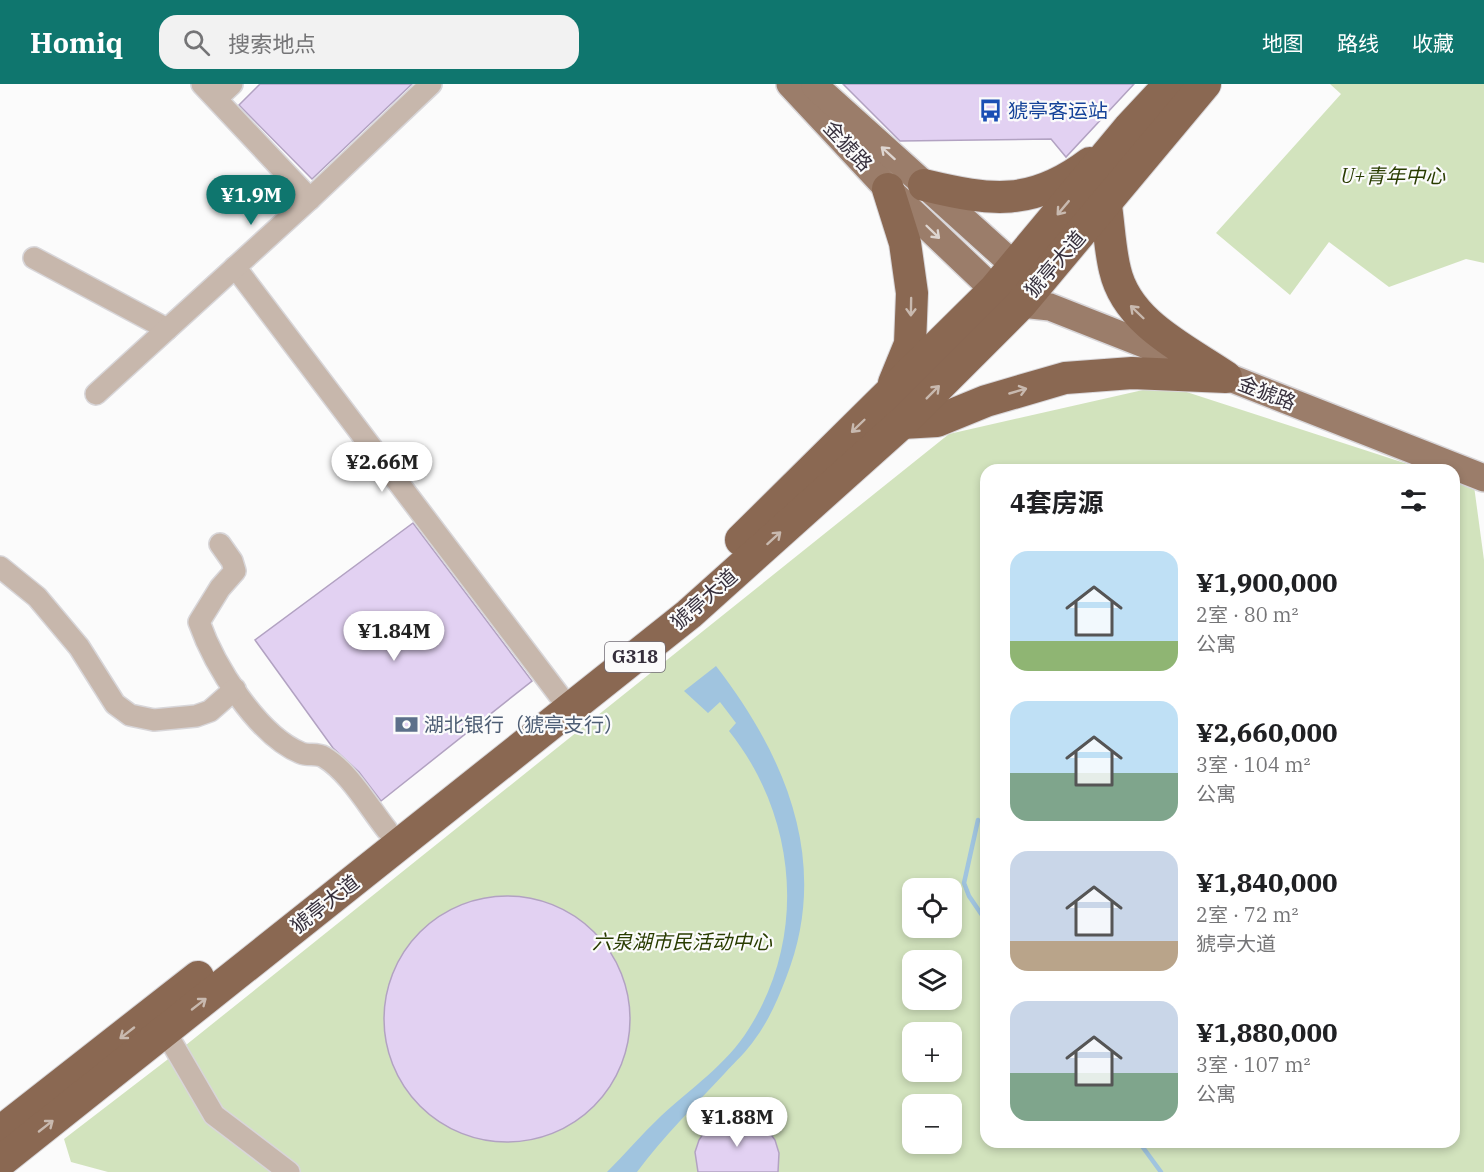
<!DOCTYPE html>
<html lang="zh">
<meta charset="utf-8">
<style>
body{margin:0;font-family:"IBM Plex Serif","Noto Sans SC",serif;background:#f2f2f2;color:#202124;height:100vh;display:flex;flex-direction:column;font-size:22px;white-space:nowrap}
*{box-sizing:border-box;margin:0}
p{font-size:20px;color:#757577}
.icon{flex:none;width:33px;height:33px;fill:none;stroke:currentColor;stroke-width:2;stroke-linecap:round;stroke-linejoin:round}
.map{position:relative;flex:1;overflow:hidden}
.panel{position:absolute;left:980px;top:380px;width:480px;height:684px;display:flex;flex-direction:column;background:#fff;border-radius:18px;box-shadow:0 3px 9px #0003}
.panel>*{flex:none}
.tools{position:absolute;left:902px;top:794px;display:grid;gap:12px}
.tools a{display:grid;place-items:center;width:60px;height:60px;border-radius:12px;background:#fff;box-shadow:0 3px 9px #0003;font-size:30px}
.price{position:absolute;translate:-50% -51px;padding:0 14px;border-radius:21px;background:#fff;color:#222;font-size:20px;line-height:39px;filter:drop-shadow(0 2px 3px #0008)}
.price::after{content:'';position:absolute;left:50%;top:36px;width:18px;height:14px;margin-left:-9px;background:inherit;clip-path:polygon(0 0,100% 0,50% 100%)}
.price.selected{background:#0f766e;color:#fff}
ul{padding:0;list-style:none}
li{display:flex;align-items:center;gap:18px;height:150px;padding:0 30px}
li span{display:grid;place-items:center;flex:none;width:168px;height:120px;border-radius:18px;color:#555}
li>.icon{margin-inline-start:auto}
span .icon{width:72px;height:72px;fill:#fffc;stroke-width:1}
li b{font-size:26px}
h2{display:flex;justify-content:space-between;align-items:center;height:72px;padding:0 30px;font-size:26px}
header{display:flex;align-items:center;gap:36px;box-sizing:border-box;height:84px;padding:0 30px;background:#0f766e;color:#fff}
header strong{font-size:28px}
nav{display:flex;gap:33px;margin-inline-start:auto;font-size:21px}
.search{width:420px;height:54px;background:#f2f2f2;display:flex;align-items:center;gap:15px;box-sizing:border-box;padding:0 21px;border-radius:18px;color:#757577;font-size:22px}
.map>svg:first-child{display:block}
.green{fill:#d2e3bd;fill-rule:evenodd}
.water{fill:#a0c4df}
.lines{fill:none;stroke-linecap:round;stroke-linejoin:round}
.stream{stroke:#a0c4df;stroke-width:4.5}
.building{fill:#e2d1f2;stroke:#b2a2c2;stroke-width:1.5}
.minor-casing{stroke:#d8d6d9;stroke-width:24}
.major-casing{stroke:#d8d6d9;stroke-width:30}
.highway-casing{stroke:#d8d6d9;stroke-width:34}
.minor{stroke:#c7b7ac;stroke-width:21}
.major{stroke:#9b7d6a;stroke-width:27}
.highway{stroke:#8a6852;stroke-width:32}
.oneway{stroke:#ded5d0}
.oneway2{stroke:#c8b9af}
.labels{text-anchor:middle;stroke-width:4.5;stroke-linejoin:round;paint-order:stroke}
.shield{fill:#fbfbfb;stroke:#716c75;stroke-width:1.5}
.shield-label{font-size:18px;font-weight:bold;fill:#362f3c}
.transit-label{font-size:20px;fill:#164399;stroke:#fbfbfb;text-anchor:start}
.street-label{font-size:20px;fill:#362f3c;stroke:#fbfbfb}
.park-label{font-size:20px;font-style:italic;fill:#293c00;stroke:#fbfbfb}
.service-label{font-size:20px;fill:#4e5e75;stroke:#fbfbfb;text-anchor:start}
</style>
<header>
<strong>Homiq</strong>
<div class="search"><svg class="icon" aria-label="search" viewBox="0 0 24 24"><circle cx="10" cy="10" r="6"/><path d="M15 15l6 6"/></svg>搜索地点</div>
<nav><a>地图</a><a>路线</a><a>收藏</a></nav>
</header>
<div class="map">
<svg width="1484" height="1088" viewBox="0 0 1484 1088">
<rect width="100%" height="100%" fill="#fbfbfb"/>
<g class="green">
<path d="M1330 0H1484V179L1466 175 1389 203 1329 158 1290 211 1216 149 1341 10Z"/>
<path d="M1165 301 1423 385 986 386V1058H1454V396L1474 402 1484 476V1088H108L71 1078 64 1055 176 969 949 350ZM912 804H951V843H912ZM912 876H951V915H912ZM912 948H951V987H912ZM912 1020H951V1059H912Z"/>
</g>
<path class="water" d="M716 582C787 674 831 780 786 894 778 915 768 938 755 955 747 967 735 978 725 989 695 1021 663 1053 637 1088H607C625 1070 642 1050 661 1032 690 1005 727 980 748 946 808 853 797 732 729 647L736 639 720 618 708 629 684 607Z"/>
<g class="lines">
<g class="stream">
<path d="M978 736 964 799 969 812 986 837"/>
<path d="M1139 1058 1161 1088"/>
</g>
</g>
<g class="building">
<path d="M260 0H412L312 95 239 21Z"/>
<path d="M843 0H1134L1066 73 1051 55 900 57Z"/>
<path d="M413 439 532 597 381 717 359 688 333 664 255 556Z"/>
<circle cx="507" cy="935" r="123"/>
<path d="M730 1033H744L767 1045 775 1056 779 1069 778 1088H698L695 1068 699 1056 707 1044 718 1036Z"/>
</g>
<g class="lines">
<defs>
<g id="minor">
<path d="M202 0 310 115"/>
<path d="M217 14 232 0"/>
<path d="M34 174 167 245"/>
<path d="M235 183 559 611"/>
<path d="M96 310 310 115 431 0"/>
<path d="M220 460 232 477 235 487 220 504 199 538C214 581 257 651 301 669 308 672 317 669 324 673 349 688 368 722 387 746"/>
<path d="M0 483 37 513 79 563 115 620 130 631 154 636 196 632 210 627 235 605"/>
<path d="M165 947 214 1031 289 1088"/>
</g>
<g id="major">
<path d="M790 0 888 105 994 206 1021 220 1050 223 1484 394"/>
<path d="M815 2 1015 182 1031 193"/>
</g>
<g id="highway">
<path d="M924 101C991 117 1032 123 1090 79"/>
<path d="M888 105 905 159 912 209 910 260 894 299"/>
<path d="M902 339 937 337 986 317 1065 294 1132 289 1226 293C1185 265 1127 239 1115 186 1110 166 1109 143 1106 122"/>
<path d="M741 456 994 206 1129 44 1170 0"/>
<path d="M0 1048 198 893"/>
<path d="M0 1078 689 530 902 339 1021 220 1205 0"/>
</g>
</defs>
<use href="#minor" class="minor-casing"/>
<use href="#major" class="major-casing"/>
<use href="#highway" class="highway-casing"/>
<use href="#minor" class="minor"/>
<use href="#major" class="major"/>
<use href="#highway" class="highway"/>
</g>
<defs><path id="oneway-shaft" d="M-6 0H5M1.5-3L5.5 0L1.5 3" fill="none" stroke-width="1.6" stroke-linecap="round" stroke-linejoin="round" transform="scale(1.5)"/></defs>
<g class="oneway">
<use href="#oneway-shaft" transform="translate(888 69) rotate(-138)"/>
<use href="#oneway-shaft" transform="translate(933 148) rotate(44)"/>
</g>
<g class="oneway2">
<use href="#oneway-shaft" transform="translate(1063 124) rotate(130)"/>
<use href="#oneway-shaft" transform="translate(911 223) rotate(91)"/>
<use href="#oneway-shaft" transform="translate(1137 228) rotate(-136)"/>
<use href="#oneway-shaft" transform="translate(1018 307) rotate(-16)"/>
<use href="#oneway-shaft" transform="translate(933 308) rotate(-45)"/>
<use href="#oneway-shaft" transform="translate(858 342) rotate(136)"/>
<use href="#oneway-shaft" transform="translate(774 454) rotate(-42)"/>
<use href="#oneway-shaft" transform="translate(199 920) rotate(-38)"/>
<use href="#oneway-shaft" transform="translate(127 949) rotate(142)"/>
<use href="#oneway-shaft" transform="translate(46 1042) rotate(-38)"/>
</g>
<defs>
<symbol id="bus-bare" viewBox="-9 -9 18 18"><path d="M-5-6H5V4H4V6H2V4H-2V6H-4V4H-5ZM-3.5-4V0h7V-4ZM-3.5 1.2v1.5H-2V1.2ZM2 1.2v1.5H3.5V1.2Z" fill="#1a4fb4" stroke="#fbfbfb" stroke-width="2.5" paint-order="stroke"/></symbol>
<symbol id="bank-bare" viewBox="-9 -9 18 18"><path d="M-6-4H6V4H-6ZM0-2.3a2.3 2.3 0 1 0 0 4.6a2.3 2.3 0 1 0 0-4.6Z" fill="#5c6f8a" stroke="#fbfbfb" stroke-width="2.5" paint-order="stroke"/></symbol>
</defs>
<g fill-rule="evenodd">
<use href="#bus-bare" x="974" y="10" width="33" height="33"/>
<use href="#bank-bare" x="390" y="624" width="33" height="33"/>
</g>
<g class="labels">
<rect class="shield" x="605" y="558" width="60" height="30" rx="4.5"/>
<g class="shield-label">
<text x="635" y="579">G318</text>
</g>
<g class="transit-label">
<text x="1008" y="34">猇亭客运站</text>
</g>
<g class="street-label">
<text transform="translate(848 62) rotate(47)" y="7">金猇路</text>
<text transform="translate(1055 180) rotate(-49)" y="7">猇亭大道</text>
<text transform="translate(1267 309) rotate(21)" y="7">金猇路</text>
<text transform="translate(704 515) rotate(-41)" y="7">猇亭大道</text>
<text transform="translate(325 820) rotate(-38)" y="7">猇亭大道</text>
</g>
<g class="park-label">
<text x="1393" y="99">U+青年中心</text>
<text x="682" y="865">六泉湖市民活动中心</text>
</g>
<g class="service-label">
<text x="424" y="648">湖北银行（猇亭支行）</text>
</g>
</g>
</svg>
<div class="tools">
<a><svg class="icon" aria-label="locate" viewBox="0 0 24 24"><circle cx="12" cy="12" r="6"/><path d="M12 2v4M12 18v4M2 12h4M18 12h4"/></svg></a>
<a><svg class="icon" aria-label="layers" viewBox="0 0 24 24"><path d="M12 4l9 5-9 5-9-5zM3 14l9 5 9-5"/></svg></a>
<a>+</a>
<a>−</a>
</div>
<b class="price selected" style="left:251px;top:142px">¥1.9M</b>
<b class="price" style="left:382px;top:409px">¥2.66M</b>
<b class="price" style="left:394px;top:578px">¥1.84M</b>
<b class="price" style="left:737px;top:1064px">¥1.88M</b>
<section class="panel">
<h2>4套房源<svg class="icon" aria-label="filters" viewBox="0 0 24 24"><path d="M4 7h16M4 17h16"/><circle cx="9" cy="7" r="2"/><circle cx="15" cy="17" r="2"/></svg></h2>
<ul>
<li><span style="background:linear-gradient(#bfe0f5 75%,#8fb573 0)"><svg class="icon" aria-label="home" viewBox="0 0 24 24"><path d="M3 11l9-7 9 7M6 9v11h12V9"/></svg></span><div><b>¥1,900,000</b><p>2室 · 80 m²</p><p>公寓</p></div></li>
<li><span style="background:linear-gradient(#bfe0f5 60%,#7fa58c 0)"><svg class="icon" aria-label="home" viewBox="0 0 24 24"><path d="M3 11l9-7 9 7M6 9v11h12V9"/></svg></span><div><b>¥2,660,000</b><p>3室 · 104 m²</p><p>公寓</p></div></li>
<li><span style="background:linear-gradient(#c9d6e8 75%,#b9a48a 0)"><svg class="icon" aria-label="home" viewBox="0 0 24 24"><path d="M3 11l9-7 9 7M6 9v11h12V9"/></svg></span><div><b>¥1,840,000</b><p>2室 · 72 m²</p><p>猇亭大道</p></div></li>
<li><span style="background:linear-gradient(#c9d6e8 60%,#7fa58c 0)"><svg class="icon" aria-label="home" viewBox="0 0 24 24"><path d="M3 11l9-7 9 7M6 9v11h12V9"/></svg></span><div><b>¥1,880,000</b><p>3室 · 107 m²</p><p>公寓</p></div></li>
</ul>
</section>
</div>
